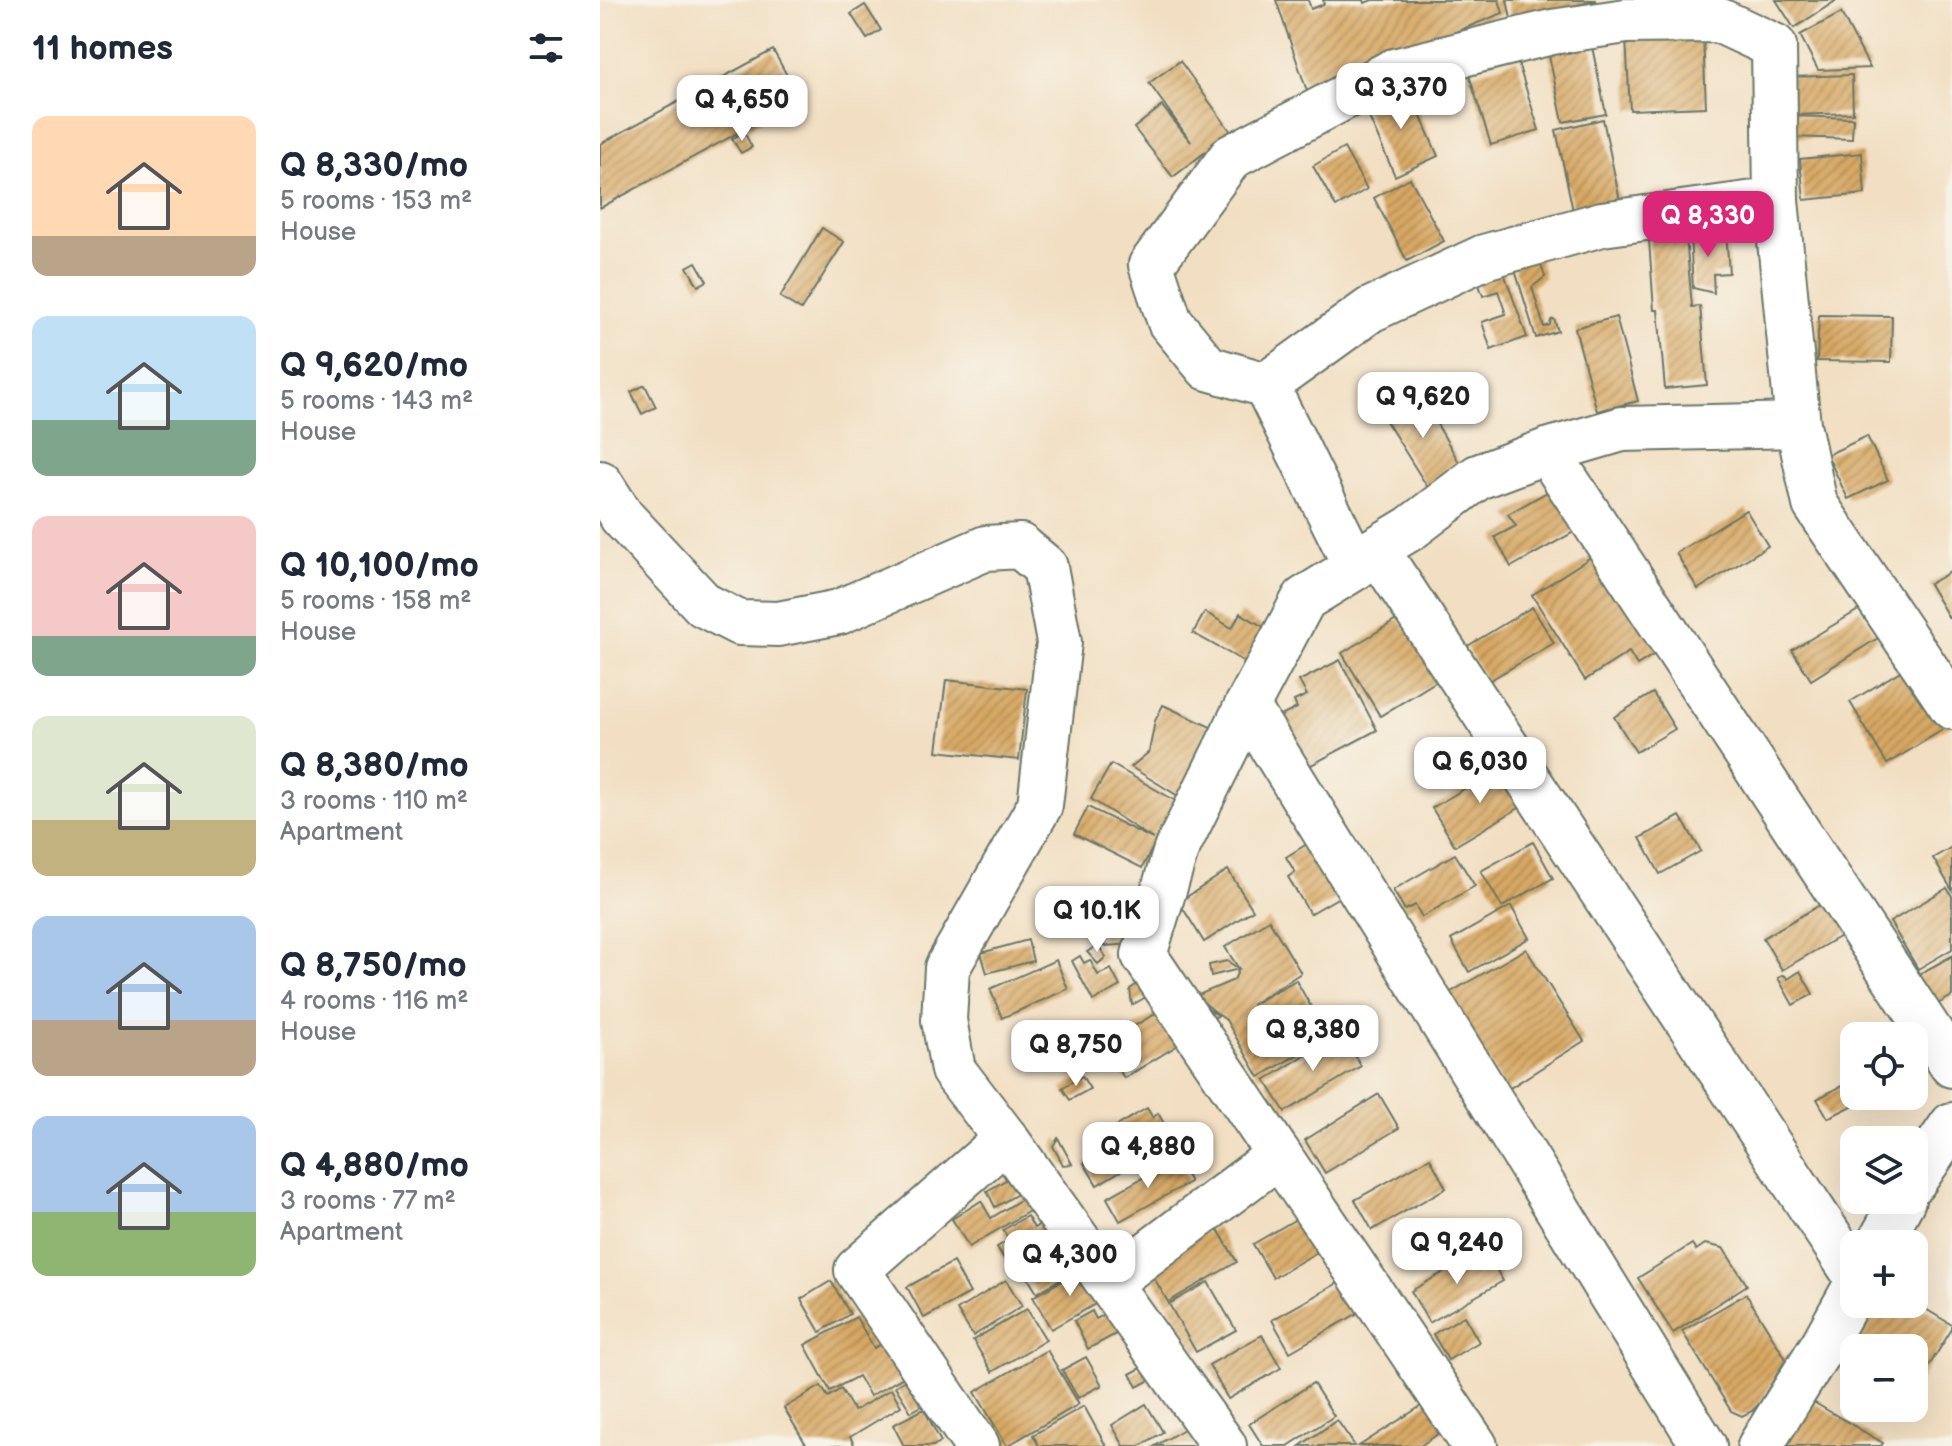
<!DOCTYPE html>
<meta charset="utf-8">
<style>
body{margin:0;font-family:"Balsamiq Sans",sans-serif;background:#f2f2f3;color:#1f2937;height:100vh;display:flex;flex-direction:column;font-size:30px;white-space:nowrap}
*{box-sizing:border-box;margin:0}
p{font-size:26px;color:#747a83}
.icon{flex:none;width:44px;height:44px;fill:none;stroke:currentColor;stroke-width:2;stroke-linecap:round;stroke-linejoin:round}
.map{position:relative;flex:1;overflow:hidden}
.drawer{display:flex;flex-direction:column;background:#fff;width:600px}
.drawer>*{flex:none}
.fabs{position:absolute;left:1240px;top:1022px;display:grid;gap:16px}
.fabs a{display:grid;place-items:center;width:88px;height:88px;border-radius:16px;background:#fff;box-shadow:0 8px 32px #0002;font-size:40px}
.price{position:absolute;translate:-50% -68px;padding:0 18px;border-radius:16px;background:#fff;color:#222;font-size:26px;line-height:52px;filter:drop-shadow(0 2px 4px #0008)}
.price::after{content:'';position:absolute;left:50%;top:48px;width:24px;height:18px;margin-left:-12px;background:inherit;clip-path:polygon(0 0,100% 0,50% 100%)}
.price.on{background:#db2777;color:#fff}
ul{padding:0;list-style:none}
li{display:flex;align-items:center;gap:24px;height:200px;padding:0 32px}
li span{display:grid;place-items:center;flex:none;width:224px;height:160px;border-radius:16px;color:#555}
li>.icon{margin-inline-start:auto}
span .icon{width:96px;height:96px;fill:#fffc;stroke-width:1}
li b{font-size:34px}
h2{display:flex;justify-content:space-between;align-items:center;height:96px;padding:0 32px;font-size:34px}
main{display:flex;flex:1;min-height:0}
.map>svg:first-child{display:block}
.building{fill:url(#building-hatch)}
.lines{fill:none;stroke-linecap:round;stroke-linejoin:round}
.minor-casing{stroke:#697666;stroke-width:48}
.minor{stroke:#fff;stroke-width:44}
</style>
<main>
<section class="drawer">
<h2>11 homes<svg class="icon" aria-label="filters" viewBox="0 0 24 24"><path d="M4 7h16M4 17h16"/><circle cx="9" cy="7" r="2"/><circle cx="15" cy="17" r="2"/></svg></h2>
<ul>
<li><span style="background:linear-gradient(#ffd9b3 75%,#b9a48a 0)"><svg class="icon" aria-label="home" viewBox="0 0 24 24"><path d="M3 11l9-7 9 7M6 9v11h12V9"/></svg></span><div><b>Q 8,330/mo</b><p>5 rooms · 153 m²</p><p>House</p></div></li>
<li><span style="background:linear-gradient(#bfe0f5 65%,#7fa58c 0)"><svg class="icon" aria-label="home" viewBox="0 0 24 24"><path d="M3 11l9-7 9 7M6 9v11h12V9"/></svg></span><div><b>Q 9,620/mo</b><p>5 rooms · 143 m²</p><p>House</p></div></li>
<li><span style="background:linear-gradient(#f6c9c9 75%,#7fa58c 0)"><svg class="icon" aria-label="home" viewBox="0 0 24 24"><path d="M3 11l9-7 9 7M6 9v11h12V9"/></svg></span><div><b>Q 10,100/mo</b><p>5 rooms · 158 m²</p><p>House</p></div></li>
<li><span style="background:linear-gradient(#dfe7d0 65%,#c2b280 0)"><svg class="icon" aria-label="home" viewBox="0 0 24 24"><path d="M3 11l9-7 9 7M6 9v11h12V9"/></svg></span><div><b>Q 8,380/mo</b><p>3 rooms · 110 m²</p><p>Apartment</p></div></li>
<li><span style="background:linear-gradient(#a9c7e8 65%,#b9a48a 0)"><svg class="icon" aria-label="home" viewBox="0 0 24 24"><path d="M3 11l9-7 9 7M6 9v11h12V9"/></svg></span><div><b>Q 8,750/mo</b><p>4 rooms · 116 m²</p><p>House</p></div></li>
<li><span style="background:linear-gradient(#a9c7e8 60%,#8fb573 0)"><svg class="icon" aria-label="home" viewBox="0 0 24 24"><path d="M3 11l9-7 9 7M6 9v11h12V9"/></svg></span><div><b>Q 4,880/mo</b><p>3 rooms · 77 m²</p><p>Apartment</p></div></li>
</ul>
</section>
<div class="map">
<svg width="1352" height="1446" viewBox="0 0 1352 1446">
<defs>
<pattern id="building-hatch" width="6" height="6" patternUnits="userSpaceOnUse" patternTransform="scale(2)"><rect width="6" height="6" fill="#d8a864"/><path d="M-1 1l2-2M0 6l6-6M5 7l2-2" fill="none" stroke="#af8a53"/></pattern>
</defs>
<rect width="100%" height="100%" fill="#f7f3e8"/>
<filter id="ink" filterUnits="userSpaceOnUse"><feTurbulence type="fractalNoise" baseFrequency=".0125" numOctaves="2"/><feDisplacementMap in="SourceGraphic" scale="16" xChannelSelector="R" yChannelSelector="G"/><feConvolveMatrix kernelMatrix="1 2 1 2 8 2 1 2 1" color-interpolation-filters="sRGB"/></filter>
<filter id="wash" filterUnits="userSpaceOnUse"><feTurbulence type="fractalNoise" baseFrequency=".006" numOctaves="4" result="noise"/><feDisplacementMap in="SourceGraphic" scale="32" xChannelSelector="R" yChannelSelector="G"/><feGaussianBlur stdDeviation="1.8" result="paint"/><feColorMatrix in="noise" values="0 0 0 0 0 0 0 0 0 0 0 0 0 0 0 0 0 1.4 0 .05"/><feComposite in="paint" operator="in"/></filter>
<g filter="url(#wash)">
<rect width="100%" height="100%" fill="#f2dfc3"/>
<g id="blocks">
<g class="building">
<path d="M676 0H708L711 9 724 4 723 0H764L765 3 772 0H899L903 13 707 91Z"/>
<path d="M907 0H995V1L911 19Z"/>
<path d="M1176 0H1237L1194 28Z"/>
<path d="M265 5 281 30 267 39 251 14Z"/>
<path d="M1241 13 1270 68 1218 70 1200 35Z"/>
<path d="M1103 34 1106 107 1030 110 1026 38Z"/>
<path d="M990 37 1006 114 963 122 947 46Z"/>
<path d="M173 50 200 99 0 208V144Z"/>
<path d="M917 60 939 130 891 145 869 75Z"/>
<path d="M580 61 631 132 573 177 534 128 562 106 591 142 549 83Z"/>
<path d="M1252 75 1253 113 1191 115 1190 77Z"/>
<path d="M808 87 838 156 795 176 764 106Z"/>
<path d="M1191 116 1253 118 1252 139 1190 137Z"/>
<path d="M1003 119 1020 201 973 211 956 130Z"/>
<path d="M144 132 152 147 141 153 132 139Z"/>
<path d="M744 148 767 189 736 207 713 166Z"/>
<path d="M1262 153 1265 194 1204 200 1200 159Z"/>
<path d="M810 178 844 241 807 261 774 198Z"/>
<path d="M222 228 244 242 201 310 180 297Z"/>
<path d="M1126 231 1129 273 1113 274 1114 293 1093 288 1090 234Z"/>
<path d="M1086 237 1092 307 1100 306 1107 385 1065 389 1058 310H1054L1049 240Z"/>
<path d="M936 249 945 277 932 287 944 327 950 325 951 320 954 319 958 331 936 338 911 257Z"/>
<path d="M96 262 107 281 98 286 87 267Z"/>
<path d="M904 273 927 337 891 350 882 322 906 314 898 291 883 296 878 282Z"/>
<path d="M1219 315 1292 316 1291 362 1217 361Z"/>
<path d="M1016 317 1038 401 997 411 975 328Z"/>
<path d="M45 385 56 407 42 414 31 392Z"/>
<path d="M818 391 863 469 828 488 783 416Z"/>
<path d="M1267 436 1288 480 1248 499 1227 455Z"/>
<path d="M965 482 988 524 911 567 895 537 916 526 908 514Z"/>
<path d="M1146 510 1168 546 1098 589 1076 553Z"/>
<path d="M1002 550 1064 648 1037 665 1029 652 985 680 932 595Z"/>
<path d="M1352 571V617L1349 618 1329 584Z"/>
<path d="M932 607 954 643 887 682 866 647Z"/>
<path d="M1260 609 1278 638 1211 680 1192 650Z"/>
<path d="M605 612 632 628 640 613 672 632 652 666 593 633Z"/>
<path d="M798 619 845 676 780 716 742 653Z"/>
<path d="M740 660 777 730 700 771 673 720 697 708 694 701 707 695 699 681Z"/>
<path d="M1315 662 1352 724 1287 764 1250 702Z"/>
<path d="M346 680 427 689 419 760 337 751Z"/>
<path d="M1053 693 1075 729 1036 752 1014 717Z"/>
<path d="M563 705 613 728 583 799 531 767 549 752 555 721Z"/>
<path d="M511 764 581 804 556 841 542 868 474 834 488 807 553 839 491 799Z"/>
<path d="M906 764 929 802 855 846 832 808Z"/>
<path d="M1080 816 1101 851 1060 874 1040 838Z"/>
<path d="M933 842 953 878 902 907 881 871Z"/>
<path d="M707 844 751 890 710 914 688 877 695 872 686 857Z"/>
<path d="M1352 847V890L1333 858Z"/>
<path d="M855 854 875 886 822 917 815 905 805 910 793 890Z"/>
<path d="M628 870 653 910 604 942 579 902Z"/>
<path d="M1347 888 1352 896V949L1318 969 1290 922Z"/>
<path d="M1230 899 1249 931 1182 970 1163 938Z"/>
<path d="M535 903 537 944 503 946 500 905Z"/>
<path d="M911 906 929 938 869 972 851 940Z"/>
<path d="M669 920 701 973 651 1005 696 980 728 1037 659 1077 626 1020 619 1015 604 1023 592 1002 619 1015 596 996 634 980 639 969 625 947Z"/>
<path d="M428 940 433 961 387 973 381 953Z"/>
<path d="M498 945 506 957 498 964 487 952Z"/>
<path d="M926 949 984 1041 905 1091 849 993Z"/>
<path d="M480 956 484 963 490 960 498 975 511 969 520 986 493 1001 472 961Z"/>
<path d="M1352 956V996L1329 1009 1312 978Z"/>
<path d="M456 960 468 989 402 1018 390 989Z"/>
<path d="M627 961 639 969 611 976 609 965Z"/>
<path d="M1200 971 1213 994 1193 1005 1178 978 1184 975 1188 979Z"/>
<path d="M545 979 553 993 532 1005 530 989Z"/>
<path d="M568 1006 588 1039 524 1078 504 1044Z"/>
<path d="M741 1033 761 1066 685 1112 665 1080Z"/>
<path d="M482 1076 490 1089 470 1100 462 1088Z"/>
<path d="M1243 1085 1254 1105 1228 1118 1217 1099Z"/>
<path d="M779 1094 799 1128 725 1173 705 1140Z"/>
<path d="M547 1108 553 1118 558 1113 572 1137 545 1152 547 1155 497 1185 484 1163 535 1134 533 1130 521 1138 515 1127Z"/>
<path d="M458 1138 472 1164 463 1165 453 1146Z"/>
<path d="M830 1158 846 1188 772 1230 755 1200Z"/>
<path d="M576 1159 590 1182 520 1221 507 1198Z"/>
<path d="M418 1173 428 1188 395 1207 387 1191Z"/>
<path d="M438 1189 446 1201 369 1247 352 1219 381 1201 391 1218Z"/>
<path d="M710 1211 729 1245 673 1278 653 1244Z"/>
<path d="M427 1216 434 1228 452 1216 463 1235 410 1268 397 1247 409 1240 403 1230Z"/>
<path d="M616 1226 637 1262 568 1302 547 1266Z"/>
<path d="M467 1237 479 1257 457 1270 462 1278 437 1293 420 1265Z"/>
<path d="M1092 1244 1096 1250 1105 1244 1123 1248 1147 1285 1073 1333 1038 1278Z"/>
<path d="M884 1249 903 1281 829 1323 811 1291Z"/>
<path d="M353 1262 370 1293 324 1318 307 1287Z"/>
<path d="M488 1266 506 1298 451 1329 433 1297Z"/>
<path d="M747 1278 765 1309 690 1352 672 1320Z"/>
<path d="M406 1280 422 1306 373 1336 357 1310Z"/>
<path d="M231 1281 250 1314 220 1332 201 1299Z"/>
<path d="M608 1282 636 1330 596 1352 569 1304Z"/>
<path d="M1146 1294 1186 1359 1160 1403 1152 1411 1142 1416 1131 1411 1082 1331Z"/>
<path d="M1314 1302 1352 1325V1329L1317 1385 1314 1384V1348H1256L1243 1340 1266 1304H1314Z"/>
<path d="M427 1309 446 1340 392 1372 373 1340Z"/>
<path d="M514 1310 525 1329 488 1349 474 1321 492 1311 496 1319Z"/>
<path d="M864 1316 879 1342 848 1360 833 1334Z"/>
<path d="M256 1317 274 1348 295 1337 314 1371 270 1396 258 1376 230 1391 205 1345Z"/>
<path d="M662 1335 681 1368 628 1399 609 1365Z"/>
<path d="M447 1350 479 1404 407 1446 375 1392Z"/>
<path d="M486 1357 502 1385 478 1398 462 1370Z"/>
<path d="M552 1362 559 1375 537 1387 530 1374Z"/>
<path d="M318 1373 334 1399 311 1412 295 1386Z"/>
<path d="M713 1383 734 1416 688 1446H663L649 1424Z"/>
<path d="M221 1386 228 1397 241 1389 254 1411 291 1389 301 1406 250 1437 255 1446H207L184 1408Z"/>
<path d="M832 1399 850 1426 820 1446H759Z"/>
<path d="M1210 1400 1283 1443 1281 1446H1181Z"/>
<path d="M546 1404 563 1432 540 1446H524L512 1425Z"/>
<path d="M484 1406 506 1446H439L433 1435Z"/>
<path d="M324 1409 341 1442 333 1446H304L293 1425Z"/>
<path d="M737 1420 755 1446H700Z"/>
<path d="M591 1425 603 1446H555Z"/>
</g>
</g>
</g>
<g filter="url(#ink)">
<use href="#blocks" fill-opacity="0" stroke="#697666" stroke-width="2"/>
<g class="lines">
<defs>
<g id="minor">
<path d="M666 385 608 368 570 322 551 265 631 157 794 71 952 32 1026 21 1118 20 1174 46 1176 200"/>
<path d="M947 451 1352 1065"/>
<path d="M0 483 22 517 104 605 139 623 178 624 239 612 386 548 420 546 445 567 459 642 440 805 347 968 344 1020 353 1070 406 1139 624 1446"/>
<path d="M776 549 1254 1273"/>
<path d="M756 567 666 385 770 310 884 257 1002 224 1176 200 1198 425 1215 504 1352 707"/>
<path d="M647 706 1104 1446"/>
<path d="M1314 1181 1352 1125"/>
<path d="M1279 1244 1303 1200"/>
<path d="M509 1283 679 1155"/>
<path d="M377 1446 257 1270 406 1139"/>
<path d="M875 1446 544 955 576 850 647 706 704 599 756 567 776 549 811 528 878 477 947 451 1022 429 1198 425"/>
<path d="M1160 1446 1224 1343 1254 1289"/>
</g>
</defs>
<use href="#minor" class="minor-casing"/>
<use href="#minor" class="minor"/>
</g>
</g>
</svg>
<div class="fabs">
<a><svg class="icon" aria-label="locate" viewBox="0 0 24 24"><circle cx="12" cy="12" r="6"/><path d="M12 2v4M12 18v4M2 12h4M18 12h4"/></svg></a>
<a><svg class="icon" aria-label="layers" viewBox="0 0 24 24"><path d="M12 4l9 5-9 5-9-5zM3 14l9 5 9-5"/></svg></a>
<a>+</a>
<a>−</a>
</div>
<b class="price" style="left:801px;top:131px">Q 3,370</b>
<b class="price" style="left:142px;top:143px">Q 4,650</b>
<b class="price on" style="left:1108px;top:259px">Q 8,330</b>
<b class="price" style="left:823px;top:440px">Q 9,620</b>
<b class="price" style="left:880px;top:805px">Q 6,030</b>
<b class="price" style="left:497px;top:954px">Q 10.1K</b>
<b class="price" style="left:713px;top:1073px">Q 8,380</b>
<b class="price" style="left:476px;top:1088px">Q 8,750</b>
<b class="price" style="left:548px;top:1190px">Q 4,880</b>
<b class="price" style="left:857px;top:1286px">Q 9,240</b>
<b class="price" style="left:470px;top:1298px">Q 4,300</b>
</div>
</main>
